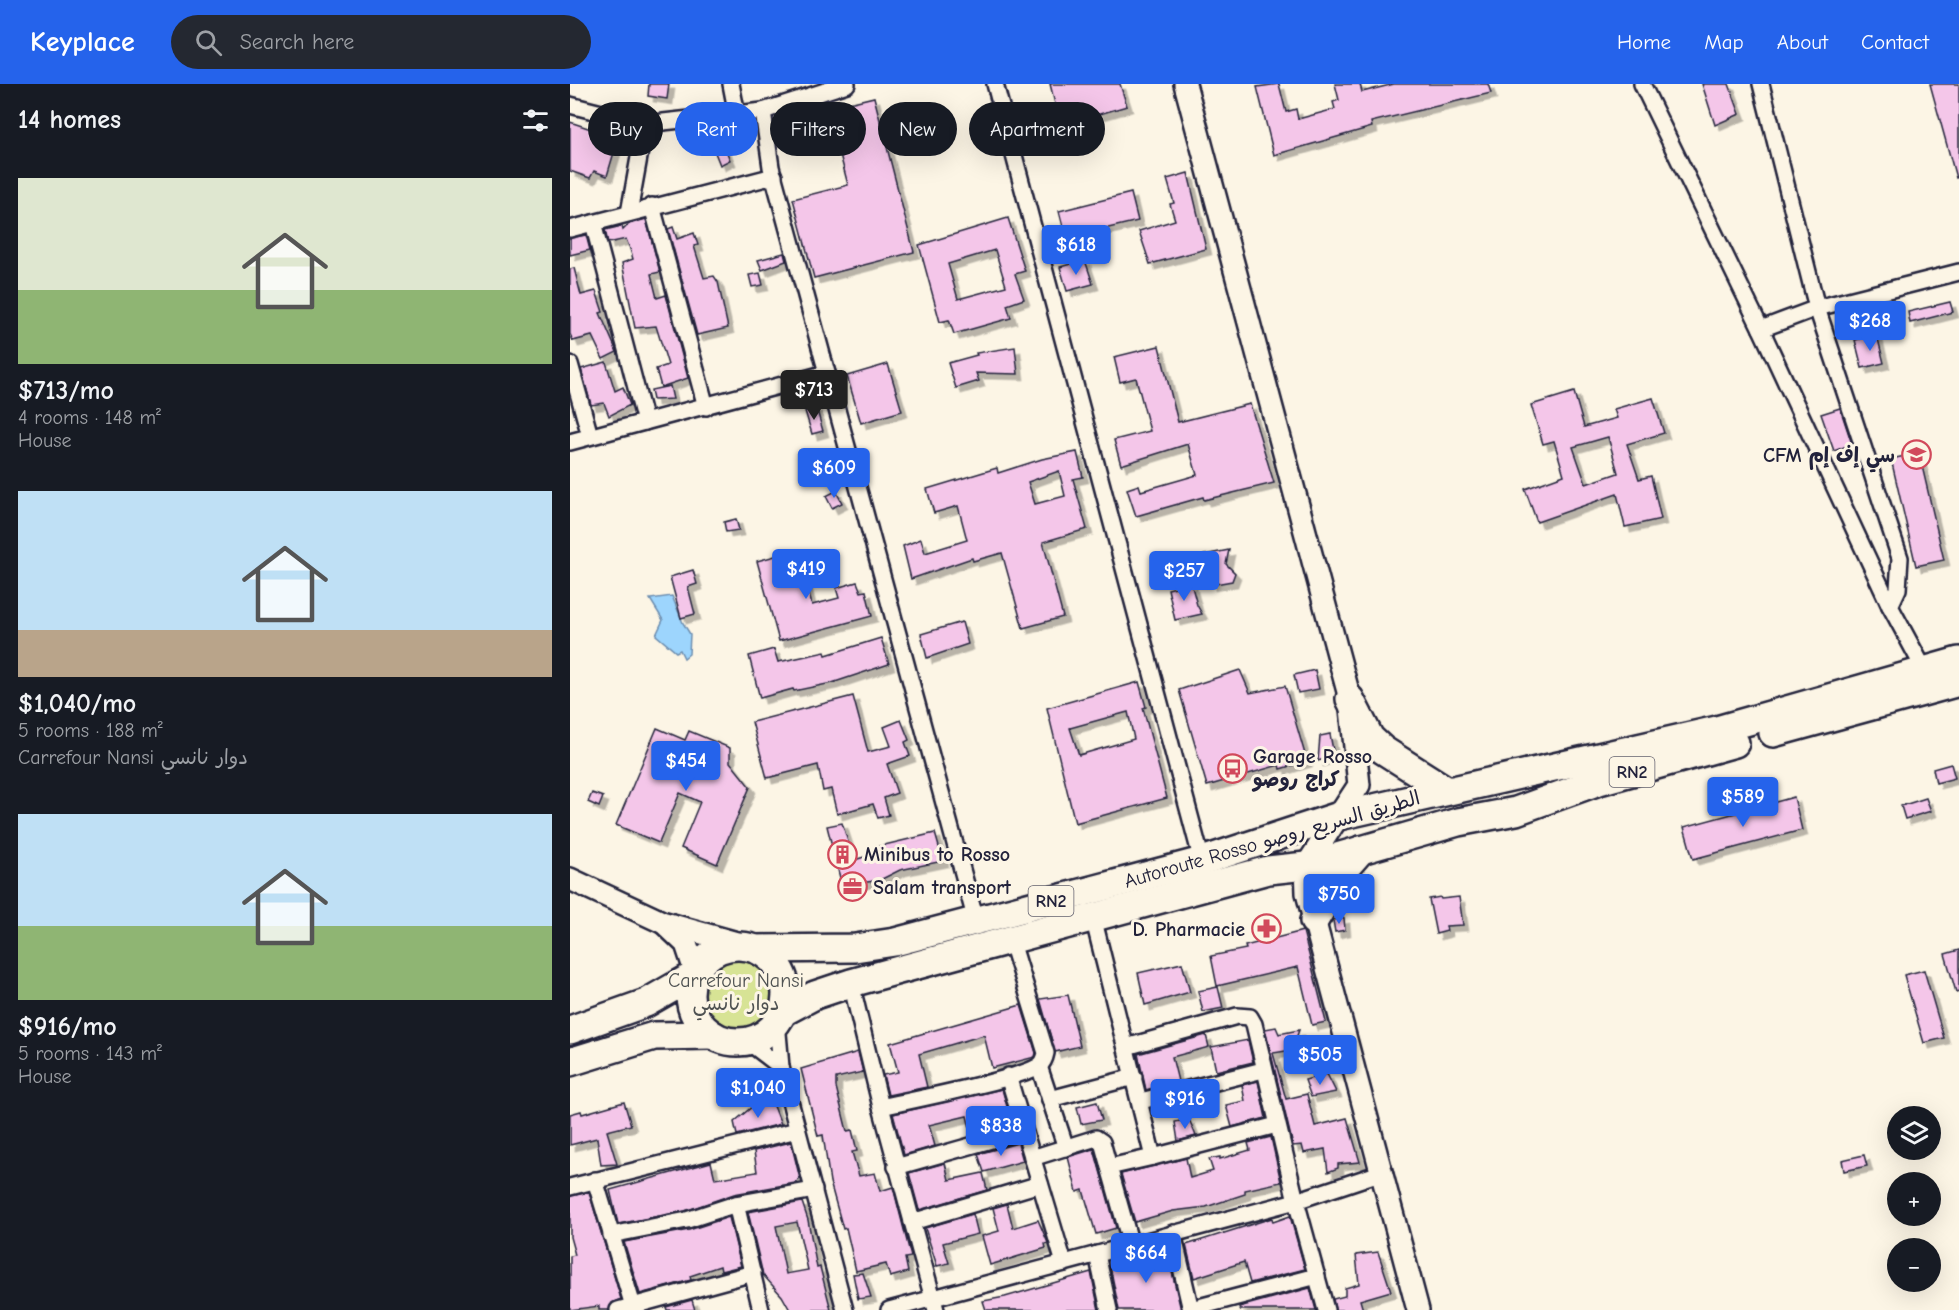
<!DOCTYPE html>
<meta charset="utf-8">
<style>
body{margin:0;font-family:"Comic Neue","Playpen Sans Arabic",sans-serif;background:#242831;color:#f1f3f6;height:100vh;display:flex;flex-direction:column;font-size:22px;white-space:nowrap}
*{box-sizing:border-box;margin:0}
p{font-size:20px;color:#9ea1a6}
.icon{flex:none;width:33px;height:33px;fill:none;stroke:currentColor;stroke-width:2;stroke-linecap:round;stroke-linejoin:round}
.map{position:relative;flex:1;overflow:hidden}
.sheet{display:flex;flex-direction:column;background:#171b24;width:570px}
.sheet>*{flex:none}
.hud{position:absolute;left:18px;top:18px;width:570px;height:54px;display:flex;gap:12px}
.fabs{position:absolute;left:1317px;top:1022px;display:grid;gap:12px}
.fabs a{display:grid;place-items:center;width:54px;height:54px;border-radius:50%;background:#171b24;box-shadow:0 6px 24px #0002;font-size:30px}
.price{position:absolute;translate:-50% -51px;padding:0 14px;border-radius:6px;background:#2563eb;color:#fff;font-size:20px;line-height:39px;filter:drop-shadow(0 2px 3px #0008)}
.price::after{content:'';position:absolute;left:50%;top:36px;width:18px;height:14px;margin-left:-9px;background:inherit;clip-path:polygon(0 0,100% 0,50% 100%)}
.price.current{background:#222;color:#fff}
ul{padding:0;list-style:none}
li{display:grid;align-content:center;gap:12px;height:318px;padding:0 18px}
li span{display:grid;place-items:center;height:186px;border-radius:0px;color:#555}
li>.icon{margin-inline-start:auto}
span .icon{width:108px;height:108px;fill:#fffc;stroke-width:1}
li b{font-size:26px}
h2{display:flex;justify-content:space-between;align-items:center;height:72px;padding:0 18px;font-size:26px}
.chip{padding:0 21px;border-radius:27px;background:#171b24;box-shadow:0 6px 24px #0002;font-size:21px;line-height:54px}
.chip.current{background:#2563eb;color:#fff}
header{display:flex;align-items:center;gap:36px;box-sizing:border-box;height:84px;padding:0 30px;background:#2563eb;color:#fff}
header strong{font-size:28px}
nav{display:flex;gap:33px;margin-inline-start:auto;font-size:21px}
.search{width:420px;height:54px;background:#242831;display:flex;align-items:center;gap:15px;box-sizing:border-box;padding:0 21px;border-radius:33px;color:#9ea1a6;font-size:22px}
main{display:flex;flex:1;min-height:0}
.map>svg:first-child{display:block}
.green{fill:#d7e395;stroke:#7c8268;stroke-width:1.5}
.water{fill:#9dd5fd;stroke:#6c8daf;stroke-width:1.5}
.building{fill:#f4c6e9;stroke:#22223b;stroke-width:1.5;fill-rule:evenodd;filter:url(#shadow)}
.lines{fill:none;stroke-linecap:round;stroke-linejoin:round}
.street-casing{stroke:#22223b;stroke-width:20}
.secondary-casing{stroke:#22223b;stroke-width:26}
.highway-casing{stroke:#22223b;stroke-width:32}
.street{stroke:#fcf5e5;stroke-width:15}
.secondary{stroke:#fcf5e5;stroke-width:21}
.highway{stroke:#fcf5e5;stroke-width:27}
.labels{text-anchor:middle;stroke-width:6;stroke-linejoin:round;paint-order:stroke}
.shield{fill:#fcf5e5;stroke:#63616e;stroke-width:1.5}
.shield-label{font-size:18px;font-weight:bold;fill:#22223b}
.poi-label{font-size:20px;font-weight:bold;fill:#22223b;stroke:#fcf5e5;text-anchor:start}
.street-label{font-size:20px;fill:#22223b;stroke:#fcf5e5}
.park-label{font-size:20px;fill:#4f5252;stroke:#fcf5e5}
</style>
<header>
<strong>Keyplace</strong>
<div class="search"><svg class="icon" aria-label="search" viewBox="0 0 24 24"><circle cx="10" cy="10" r="6"/><path d="M15 15l6 6"/></svg>Search here</div>
<nav><a>Home</a><a>Map</a><a>About</a><a>Contact</a></nav>
</header>
<main>
<section class="sheet">
<h2>14 homes<svg class="icon" aria-label="filters" viewBox="0 0 24 24"><path d="M4 7h16M4 17h16"/><circle cx="9" cy="7" r="2"/><circle cx="15" cy="17" r="2"/></svg></h2>
<ul>
<li><span style="background:linear-gradient(#dfe7d0 60%,#8fb573 0)"><svg class="icon" aria-label="home" viewBox="0 0 24 24"><path d="M3 11l9-7 9 7M6 9v11h12V9"/></svg></span><div><b>$713/mo</b><p>4 rooms · 148 m²</p><p>House</p></div></li>
<li><span style="background:linear-gradient(#bfe0f5 75%,#b9a48a 0)"><svg class="icon" aria-label="home" viewBox="0 0 24 24"><path d="M3 11l9-7 9 7M6 9v11h12V9"/></svg></span><div><b>$1,040/mo</b><p>5 rooms · 188 m²</p><p>Carrefour Nansi دوار نانسي</p></div></li>
<li><span style="background:linear-gradient(#bfe0f5 60%,#8fb573 0)"><svg class="icon" aria-label="home" viewBox="0 0 24 24"><path d="M3 11l9-7 9 7M6 9v11h12V9"/></svg></span><div><b>$916/mo</b><p>5 rooms · 143 m²</p><p>House</p></div></li>
</ul>
</section>
<div class="map">
<svg width="1389" height="1226" viewBox="0 0 1389 1226">
<defs>
<filter id="shadow"><feDropShadow dx="5.5" dy="5.5" stdDeviation="0" flood-color="#0004"/></filter>
</defs>
<rect width="100%" height="100%" fill="#fcf5e5"/>
<filter id="ink" filterUnits="userSpaceOnUse"><feTurbulence type="fractalNoise" baseFrequency=".0167" numOctaves="2"/><feDisplacementMap in="SourceGraphic" scale="12" xChannelSelector="R" yChannelSelector="G"/><feConvolveMatrix kernelMatrix="1 2 1 2 8 2 1 2 1" color-interpolation-filters="sRGB"/></filter>
<g filter="url(#ink)">
<circle class="green" cx="166" cy="908" r="40"/>
<path class="water" d="M102 512 113 539 120 550 119 570 114 574 110 566 106 568 86 551 93 536 80 515Z"/>
<g class="building">
<path d="M79 0H99L97 15 78 12Z"/>
<path d="M480 0H550L557 22 526 31 529 43 493 52Z"/>
<path d="M709 0 716 28 726 25 728 35 765 25 763 18 769 16 765 0H790L792 8 824 0H918L921 9 801 38 802 43 704 71 687 3Z"/>
<path d="M1132 0H1159L1170 30 1145 41Z"/>
<path d="M1360 0H1389V93L1386 94Z"/>
<path d="M304 13 344 168 244 194 223 115 278 101 258 24Z"/>
<path d="M0 38 30 48 26 60 45 65 37 92 24 87 20 94 0 87Z"/>
<path d="M155 64 160 76 150 81 144 66Z"/>
<path d="M618 89 636 165 580 180 569 147 605 136 600 120 604 119 597 95Z"/>
<path d="M561 109 568 137 496 154 489 127Z"/>
<path d="M438 134 455 187 445 190 454 215 437 221 441 234 384 250 379 236 370 238 349 161ZM425 166 436 202 388 215 378 180Z"/>
<path d="M76 135 90 188 81 190 87 214 96 211 118 294 91 303 86 285 98 281 86 242 65 244 52 179 63 175 60 165 56 155 38 159 35 146 52 142 53 146 59 140Z"/>
<path d="M103 143 107 155 124 149 128 161 124 162 134 194 144 192 148 198 158 244 127 251 98 145Z"/>
<path d="M16 151 20 166 0 171V154Z"/>
<path d="M214 169 216 177 192 186 188 176Z"/>
<path d="M515 176 523 200 497 207 490 183Z"/>
<path d="M4 184 11 211 26 207 33 228 30 229 47 268 33 275 22 252 3 257 0 250V185Z"/>
<path d="M190 189 193 201 182 203 179 191Z"/>
<path d="M1380 218 1383 228 1340 239 1338 228Z"/>
<path d="M1307 251 1314 279 1292 284 1285 256Z"/>
<path d="M589 262 608 338 680 320 704 399 634 416 633 413 566 432 557 405 569 401 571 407 627 391 618 360 551 381 544 356 580 347 566 294 550 298 544 273Z"/>
<path d="M445 263 448 290 406 289 409 297 386 304 378 279 407 271 406 269Z"/>
<path d="M36 278 45 307 53 303 60 321 39 332 34 319 21 321 11 285Z"/>
<path d="M318 280 332 327 291 339 277 292Z"/>
<path d="M100 302 103 315 83 316 81 306Z"/>
<path d="M1004 308 1014 343 1047 334 1044 325 1083 314 1094 349 1057 360 1069 395 1081 392 1091 435 1055 443 1047 410 967 438 955 405 994 391 984 357 973 360 961 321ZM1038 353 1048 389 1016 400 1003 363Z"/>
<path d="M246 323 253 347 242 350 235 327Z"/>
<path d="M1270 324 1282 360 1264 367 1251 330Z"/>
<path d="M507 368 513 393 503 395 517 445 473 458 493 533 453 544 432 469 403 477 402 474 341 495 333 462 351 455 355 469 397 456 388 422 364 429 357 405 427 384 428 389 472 375ZM489 387 495 412 465 420 458 398Z"/>
<path d="M1349 369 1374 476 1346 482 1321 375Z"/>
<path d="M266 407 272 419 262 424 256 412Z"/>
<path d="M166 435 169 446 156 448 154 438Z"/>
<path d="M227 466 242 521 269 514 266 504 287 498 291 508 296 507 302 532 209 557 187 477Z"/>
<path d="M659 466 656 480 665 489 662 497 640 501 634 471Z"/>
<path d="M123 486 127 500 118 503 125 530 111 534 100 493Z"/>
<path d="M621 499 627 521 632 530 605 536 598 505Z"/>
<path d="M392 538 398 560 357 574 351 550Z"/>
<path d="M311 554 319 580 262 599 224 607 223 605 190 614 179 572 204 565 208 578 255 568 256 571Z"/>
<path d="M670 586 680 609 715 602 737 677 710 685 709 681 637 702 609 606Z"/>
<path d="M745 586 749 605 728 609 724 591Z"/>
<path d="M569 598 576 623 573 624 597 714 505 739 477 624ZM558 628 564 655 509 671 500 644Z"/>
<path d="M283 612 298 668 321 662 314 643 331 636 339 656 335 658 340 672 317 680 327 709 314 714 319 731 308 734 303 720 267 730 261 705 253 707 248 681 197 694 182 638Z"/>
<path d="M87 644 115 656 119 647 160 664V678L180 703 147 780 111 764 130 718 110 709 89 759 46 741Z"/>
<path d="M760 650 764 672 748 677 750 652Z"/>
<path d="M1381 680 1385 694 1366 699 1363 685Z"/>
<path d="M22 709 33 713 29 723 18 718Z"/>
<path d="M1224 713 1232 746 1123 775 1114 743Z"/>
<path d="M1356 714 1361 727 1335 735 1331 722Z"/>
<path d="M272 739 284 776 308 769 306 763 365 749 373 777 330 786 310 796 272 802 257 742Z"/>
<path d="M870 813 871 815 889 813 893 841 876 842 877 847 866 850 859 815Z"/>
<path d="M774 834 775 846 765 848 763 836Z"/>
<path d="M733 847 756 938 742 941 728 883 647 902 641 872 676 865 675 862Z"/>
<path d="M1389 866V907L1386 908 1375 870Z"/>
<path d="M612 879 620 908 575 921 568 889Z"/>
<path d="M1354 886 1374 954 1354 959 1334 891Z"/>
<path d="M648 903 653 924 633 928 628 907Z"/>
<path d="M498 911 510 962 485 968 470 915Z"/>
<path d="M451 921 466 969 465 973 422 984 414 951 349 970 357 1003 318 1011 313 991 328 988 320 959Z"/>
<path d="M706 943 709 950 729 946 722 966 703 969 716 1015 737 1010 745 1042 777 1034 790 1078 768 1080V1084L758 1088 755 1065 734 1069 732 1061 723 1062 695 945Z"/>
<path d="M636 951 639 963 602 973 608 997 576 1006 568 970Z"/>
<path d="M678 956 683 978 646 987 641 963Z"/>
<path d="M288 968 293 988 266 994V1003L277 1047 282 1046 287 1067 282 1068 289 1092 305 1089 310 1107 323 1103 341 1173 335 1174 338 1188 320 1193 316 1180 286 1187 276 1144 273 1145 260 1098 253 1051 248 1052 231 985Z"/>
<path d="M757 990 766 1008 741 1013 735 996Z"/>
<path d="M688 997 696 1034 662 1043 656 1021 675 1017 672 1001Z"/>
<path d="M432 1005 442 1040 402 1051 397 1032 359 1041 365 1062 334 1071 323 1030Z"/>
<path d="M202 1017 211 1040 167 1051 164 1038 183 1022Z"/>
<path d="M54 1018 61 1041 37 1047 47 1080 31 1081 27 1054 0 1061V1030L11 1027 12 1030Z"/>
<path d="M527 1018 532 1036 511 1040 507 1023Z"/>
<path d="M619 1035 626 1052 608 1057 605 1038Z"/>
<path d="M701 1053 711 1098 675 1106V1110L636 1123 603 1127 565 1138 551 1090 616 1074 620 1094 643 1087 639 1075 650 1073V1075L680 1066 678 1059Z"/>
<path d="M221 1058 230 1095 225 1099 164 1110 115 1127 48 1140 40 1106 141 1078 145 1095 187 1088 184 1067Z"/>
<path d="M448 1059 453 1077 414 1088 408 1070Z"/>
<path d="M524 1065 546 1144 526 1150 513 1106 507 1108 498 1073Z"/>
<path d="M1294 1071 1297 1082 1274 1087 1272 1076Z"/>
<path d="M375 1079 379 1096 413 1089 417 1106 349 1126 339 1089Z"/>
<path d="M19 1108 51 1215 42 1219 39 1226H29V1222L0 1226V1172L5 1171 0 1153V1112Z"/>
<path d="M232 1118 238 1136 247 1184 250 1183 261 1226H220L212 1212 193 1191 178 1128ZM227 1138 238 1186 216 1190 206 1142Z"/>
<path d="M437 1120 443 1144 468 1136 478 1159 475 1160 476 1164 420 1181 412 1152 429 1147 423 1124Z"/>
<path d="M403 1130 408 1150 373 1159 379 1179 367 1182 355 1144Z"/>
<path d="M720 1132 735 1185 680 1199 674 1178 624 1194 616 1161 702 1134 703 1138Z"/>
<path d="M159 1133 171 1182 151 1187 150 1182 120 1192 121 1196 70 1210 54 1158 119 1146Z"/>
<path d="M597 1167 611 1226H549L540 1182Z"/>
<path d="M808 1168 821 1207 790 1216 793 1226H765L763 1215 775 1212V1204L789 1200 786 1171Z"/>
<path d="M521 1188 529 1226H416L413 1217 435 1213Z"/>
<path d="M293 1189 301 1213 288 1215 283 1190Z"/>
<path d="M740 1204 746 1226H670L669 1223Z"/>
<path d="M122 1216 125 1226H97L96 1223Z"/>
</g>
<g class="lines">
<defs>
<g id="street">
<path d="M161 0 167 31"/>
<path d="M425 0 632 777"/>
<path d="M1072 0 1191 245 1320 522 1355 587"/>
<path d="M1191 0 1247 224 1330 474 1328 505 1320 522"/>
<path d="M0 21 75 40 193 27 277 0"/>
<path d="M193 27 201 83 406 837"/>
<path d="M82 122 136 323"/>
<path d="M59 129 75 40"/>
<path d="M23 139 75 338"/>
<path d="M0 145 204 92"/>
<path d="M1191 245 1247 224 1389 188"/>
<path d="M0 280 20 352"/>
<path d="M0 358 257 289"/>
<path d="M523 833 583 1073 707 1041"/>
<path d="M281 899 311 1023 366 1226"/>
<path d="M207 938 211 983 275 1226"/>
<path d="M177 957 211 983"/>
<path d="M556 963 667 932 680 933 684 940 726 1117 756 1226"/>
<path d="M469 982 496 1064"/>
<path d="M438 992 494 1179"/>
<path d="M480 1015 564 993"/>
<path d="M571 1017 693 986"/>
<path d="M311 1023C338 1017 454 994 470 981 474 978 475 974 476 969L441 855"/>
<path d="M462 1074 526 1054 532 1058 539 1083"/>
<path d="M326 1083 453 1047"/>
<path d="M25 1096 63 1222"/>
<path d="M0 1103 227 1046"/>
<path d="M166 1120 191 1226"/>
<path d="M342 1138 470 1100"/>
<path d="M603 1149 621 1226"/>
<path d="M41 1151 117 1136 166 1120 244 1106"/>
<path d="M561 1161 539 1083 583 1073"/>
<path d="M527 1170 539 1226"/>
<path d="M621 1225 747 1192"/>
<path d="M48 1226 183 1189"/>
<path d="M319 1226 726 1117 810 1089"/>
</g>
<g id="secondary">
<path d="M615 0 780 615 789 701 736 782 737 809 848 1226"/>
<path d="M0 795 92 838 178 862"/>
<path d="M95 840 116 860 125 887"/>
</g>
<g id="highway">
<path d="M780 615 800 654 813 666 876 706"/>
<path d="M1203 649 1389 598"/>
<path d="M744 837 777 782 791 766"/>
<circle cx="168" cy="910" r="48"/>
<path d="M186 865 285 864 325 858 632 777 769 732 1147 646 1389 577"/>
<path d="M213 928 245 911 281 899 698 786 736 782 888 738 946 727 1029 697 1165 659"/>
<path d="M0 946 76 919 123 892"/>
<path d="M0 978 84 952 143 951"/>
</g>
</defs>
<use href="#street" class="street-casing"/>
<use href="#secondary" class="secondary-casing"/>
<use href="#highway" class="highway-casing"/>
<use href="#street" class="street"/>
<use href="#secondary" class="secondary"/>
<use href="#highway" class="highway"/>
</g>
</g>
<defs>
<symbol id="university-ring" viewBox="-11 -11 22 22"><circle r="9.5" fill="#fcf5e5" stroke="#d1495b" stroke-width="1.5"/><path d="M0-5L7-2L0 1L-7-2ZM-4 1L0 2.5L4 1V4Q0 6-4 4Z" fill="#d1495b"/></symbol>
<symbol id="bus-ring" viewBox="-11 -11 22 22"><circle r="9.5" fill="#fcf5e5" stroke="#d1495b" stroke-width="1.5"/><path d="M-5-6H5V4H4V6H2V4H-2V6H-4V4H-5ZM-3.5-4V0h7V-4ZM-3.5 1.2v1.5H-2V1.2ZM2 1.2v1.5H3.5V1.2Z" fill="#d1495b"/></symbol>
<symbol id="building-ring" viewBox="-11 -11 22 22"><circle r="9.5" fill="#fcf5e5" stroke="#d1495b" stroke-width="1.5"/><path d="M-4-6H4V6H1V3H-1V6H-4ZM-2.5-4.3h1.7v1.8h-1.7ZM.8-4.3h1.7v1.8H.8ZM-2.5-1h1.7V.8h-1.7ZM.8-1h1.7V.8H.8Z" fill="#d1495b"/></symbol>
<symbol id="office-ring" viewBox="-11 -11 22 22"><circle r="9.5" fill="#fcf5e5" stroke="#d1495b" stroke-width="1.5"/><path d="M-6-3h4V-5.5h4V-3h4V5H-6ZM-1-4.5V-3h2v-1.5ZM-6 0V1H6V0Z" fill="#d1495b"/></symbol>
<symbol id="pharmacy-ring" viewBox="-11 -11 22 22"><circle r="9.5" fill="#fcf5e5" stroke="#d1495b" stroke-width="1.5"/><path d="M-2-6h4v4h4v4h-4v4h-4v-4h-4v-4h4Z" fill="#d1495b"/></symbol>
</defs>
<g fill-rule="evenodd">
<use href="#university-ring" x="1330" y="354" width="33" height="33"/>
<use href="#bus-ring" x="646" y="668" width="33" height="33"/>
<use href="#building-ring" x="256" y="754" width="33" height="33"/>
<use href="#office-ring" x="266" y="786" width="33" height="33"/>
<use href="#pharmacy-ring" x="680" y="828" width="33" height="33"/>
</g>
<g class="labels">
<g class="shield">
<rect x="1039.5" y="673" width="45" height="30" rx="4.5"/>
<rect x="458.5" y="802" width="45" height="30" rx="4.5"/>
</g>
<g class="shield-label">
<text x="1062" y="694">RN2</text>
<text x="481" y="823">RN2</text>
</g>
<g class="poi-label">
<text x="1325" y="378" text-anchor="end">CFM سي إف إم</text>
<text x="683" y="679">Garage Rosso<tspan x="683" dy="23">كراج روصو</tspan></text>
<text x="294" y="777">Minibus to Rosso</text>
<text x="303" y="810">Salam transport</text>
<text x="675" y="852" text-anchor="end">D. Pharmacie</text>
</g>
<g class="street-label">
<text transform="translate(702 755) rotate(-16)" y="7">Autoroute Rosso الطريق السريع روصو</text>
</g>
<g class="park-label">
<text x="166" y="903">Carrefour Nansi<tspan x="166" dy="23">دوار نانسي</tspan></text>
</g>
</g>
</svg>
<div class="fabs">
<a><svg class="icon" aria-label="layers" viewBox="0 0 24 24"><path d="M12 4l9 5-9 5-9-5zM3 14l9 5 9-5"/></svg></a>
<a>+</a>
<a>−</a>
</div>
<b class="price" style="left:506px;top:192px">$618</b>
<b class="price" style="left:1300px;top:268px">$268</b>
<b class="price current" style="left:244px;top:337px">$713</b>
<b class="price" style="left:264px;top:415px">$609</b>
<b class="price" style="left:236px;top:516px">$419</b>
<b class="price" style="left:614px;top:518px">$257</b>
<b class="price" style="left:116px;top:708px">$454</b>
<b class="price" style="left:1173px;top:744px">$589</b>
<b class="price" style="left:769px;top:841px">$750</b>
<b class="price" style="left:750px;top:1002px">$505</b>
<b class="price" style="left:188px;top:1035px">$1,040</b>
<b class="price" style="left:615px;top:1046px">$916</b>
<b class="price" style="left:431px;top:1073px">$838</b>
<b class="price" style="left:576px;top:1200px">$664</b>
<div class="hud">
<a class="chip">Buy</a>
<a class="chip current">Rent</a>
<a class="chip">Filters</a>
<a class="chip">New</a>
<a class="chip">Apartment</a>
</div>
</div>
</main>
